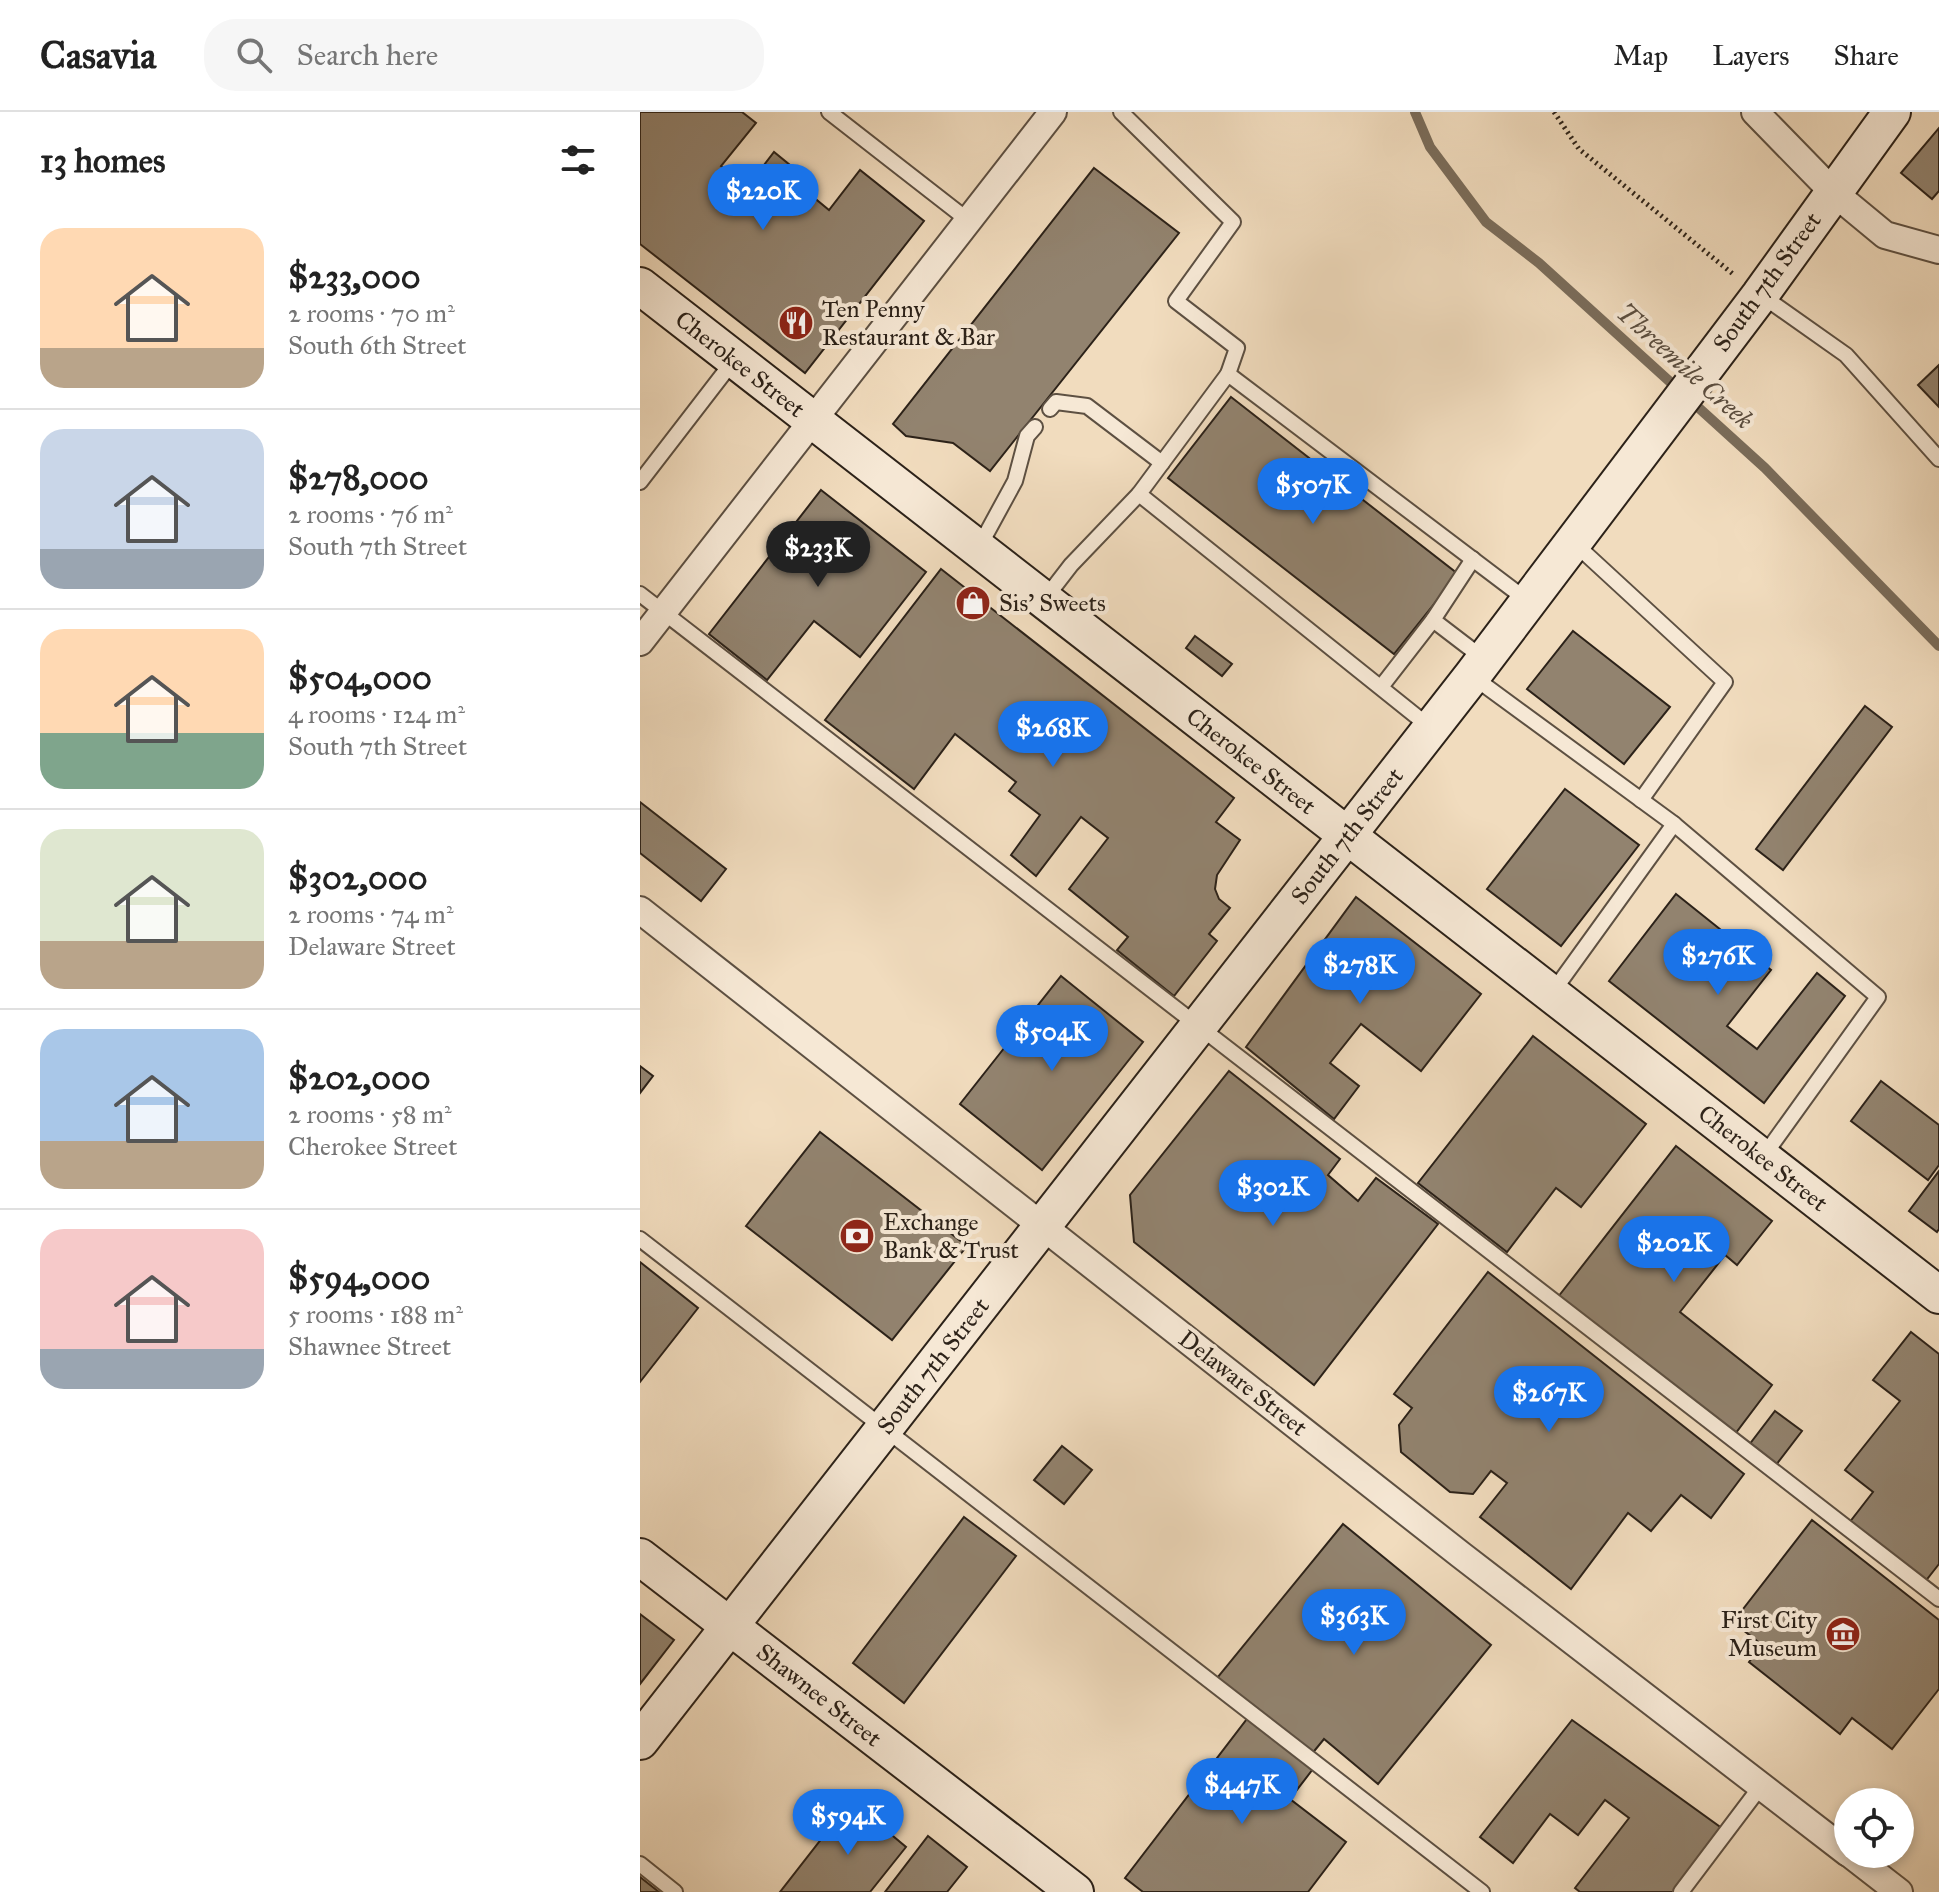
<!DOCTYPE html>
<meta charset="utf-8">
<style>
body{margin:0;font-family:"IM FELL Great Primer",serif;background:#f6f6f6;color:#222;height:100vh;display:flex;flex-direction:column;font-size:30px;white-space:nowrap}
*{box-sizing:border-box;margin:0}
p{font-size:26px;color:#767676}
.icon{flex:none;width:44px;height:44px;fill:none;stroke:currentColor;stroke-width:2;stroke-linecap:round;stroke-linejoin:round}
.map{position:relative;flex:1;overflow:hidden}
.panel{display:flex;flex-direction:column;background:#fff;width:640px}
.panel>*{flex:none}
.buttons{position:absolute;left:1194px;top:1676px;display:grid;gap:16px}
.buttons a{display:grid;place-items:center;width:80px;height:80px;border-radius:50%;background:#fff;box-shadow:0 4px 12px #0003;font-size:40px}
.price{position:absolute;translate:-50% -68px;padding:0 18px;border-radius:28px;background:#1a73e8;color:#fff;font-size:26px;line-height:52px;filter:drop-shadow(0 2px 4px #0008)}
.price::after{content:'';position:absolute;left:50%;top:48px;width:24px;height:18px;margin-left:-12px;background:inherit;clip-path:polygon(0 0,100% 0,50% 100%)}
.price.on{background:#222;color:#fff}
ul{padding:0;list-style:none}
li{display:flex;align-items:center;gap:24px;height:200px;padding:0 40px}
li+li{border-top:2px solid #e0e0e0}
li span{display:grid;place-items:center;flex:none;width:224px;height:160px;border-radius:24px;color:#555}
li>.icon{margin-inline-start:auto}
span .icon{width:96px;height:96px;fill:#fffc;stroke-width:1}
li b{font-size:34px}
h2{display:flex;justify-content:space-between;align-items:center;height:96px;padding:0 40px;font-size:34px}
header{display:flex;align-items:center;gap:48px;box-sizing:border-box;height:112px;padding:0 40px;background:#fff;border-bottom:2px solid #e0e0e0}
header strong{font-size:38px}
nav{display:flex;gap:44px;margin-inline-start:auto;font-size:28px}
.search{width:560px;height:72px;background:#f6f6f6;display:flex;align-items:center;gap:20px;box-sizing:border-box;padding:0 28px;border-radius:32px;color:#767676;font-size:30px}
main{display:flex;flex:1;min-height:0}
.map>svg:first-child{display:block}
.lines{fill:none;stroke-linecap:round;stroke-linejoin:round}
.stream{stroke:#7a6c5a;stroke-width:10}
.building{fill:#92836f;stroke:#2c2219;stroke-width:2}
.lane-casing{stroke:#5d5042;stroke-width:18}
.street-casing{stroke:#5d5042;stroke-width:30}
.secondary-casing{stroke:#2c2219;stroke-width:40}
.path{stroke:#2c2219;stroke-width:5;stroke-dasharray:2 4;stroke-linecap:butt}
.lane{stroke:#f6e8d5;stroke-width:14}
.street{stroke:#f6e8d5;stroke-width:26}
.secondary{stroke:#f6e8d5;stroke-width:36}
.labels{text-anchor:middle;stroke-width:8;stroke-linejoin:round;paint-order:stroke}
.street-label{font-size:24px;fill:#2c2219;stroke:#f6e8d5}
.poi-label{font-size:24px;fill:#2c2219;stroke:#f6e8d5;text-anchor:start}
.water-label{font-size:26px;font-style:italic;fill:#5a4d3f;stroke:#f6e8d5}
</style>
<header>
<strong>Casavia</strong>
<div class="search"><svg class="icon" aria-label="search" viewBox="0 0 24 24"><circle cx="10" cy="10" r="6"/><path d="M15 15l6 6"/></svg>Search here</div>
<nav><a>Map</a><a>Layers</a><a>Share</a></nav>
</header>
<main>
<section class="panel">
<h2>13 homes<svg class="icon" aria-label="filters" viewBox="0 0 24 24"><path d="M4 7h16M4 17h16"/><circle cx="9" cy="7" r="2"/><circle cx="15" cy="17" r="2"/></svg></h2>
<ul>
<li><span style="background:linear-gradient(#ffd9b3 75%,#b9a48a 0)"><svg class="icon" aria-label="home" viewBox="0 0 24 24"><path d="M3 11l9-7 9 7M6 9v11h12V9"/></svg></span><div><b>$233,000</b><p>2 rooms · 70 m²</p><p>South 6th Street</p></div></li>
<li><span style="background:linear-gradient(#c9d6e8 75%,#9aa5b1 0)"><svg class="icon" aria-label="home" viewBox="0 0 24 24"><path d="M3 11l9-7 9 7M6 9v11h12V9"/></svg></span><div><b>$278,000</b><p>2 rooms · 76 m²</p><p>South 7th Street</p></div></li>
<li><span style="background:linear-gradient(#ffd9b3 65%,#7fa58c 0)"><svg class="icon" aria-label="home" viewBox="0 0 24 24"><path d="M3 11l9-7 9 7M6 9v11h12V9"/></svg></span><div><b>$504,000</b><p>4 rooms · 124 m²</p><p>South 7th Street</p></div></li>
<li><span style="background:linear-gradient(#dfe7d0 70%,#b9a48a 0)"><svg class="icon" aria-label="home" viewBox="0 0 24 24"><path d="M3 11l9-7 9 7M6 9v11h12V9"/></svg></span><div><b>$302,000</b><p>2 rooms · 74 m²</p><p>Delaware Street</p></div></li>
<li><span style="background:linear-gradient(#a9c7e8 70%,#b9a48a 0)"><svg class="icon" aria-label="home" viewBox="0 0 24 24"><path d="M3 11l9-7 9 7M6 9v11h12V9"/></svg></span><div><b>$202,000</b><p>2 rooms · 58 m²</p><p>Cherokee Street</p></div></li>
<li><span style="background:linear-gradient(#f6c9c9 75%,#9aa5b1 0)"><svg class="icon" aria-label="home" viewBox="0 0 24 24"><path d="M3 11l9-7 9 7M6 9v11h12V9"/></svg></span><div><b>$594,000</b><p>5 rooms · 188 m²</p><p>Shawnee Street</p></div></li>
</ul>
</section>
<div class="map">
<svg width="1299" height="1780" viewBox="0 0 1299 1780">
<rect width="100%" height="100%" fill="#f1dcbe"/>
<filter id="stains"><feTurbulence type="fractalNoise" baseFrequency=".0025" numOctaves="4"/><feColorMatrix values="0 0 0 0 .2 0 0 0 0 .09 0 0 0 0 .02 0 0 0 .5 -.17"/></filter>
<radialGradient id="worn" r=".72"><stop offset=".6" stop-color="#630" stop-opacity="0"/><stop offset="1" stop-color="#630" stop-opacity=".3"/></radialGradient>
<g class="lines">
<path class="stream" d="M775 0 790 35 846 110 899 151 1125 356 1299 534"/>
</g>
<g class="building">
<path d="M0 0H102L116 11 81 54 107 75 134 40 172 71 166 79 189 98 220 58 284 109 165 261 0 132Z"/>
<path d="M1299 16V79L1292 87 1261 61Z"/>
<path d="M454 56 539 121 350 359 313 331 266 324 253 312Z"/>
<path d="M1299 253V295L1278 273Z"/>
<path d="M591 285 818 462 754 542 528 366Z"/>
<path d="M181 378 286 460 220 545 174 509 127 568 69 522Z"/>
<path d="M301 457 594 686 576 710 600 728 577 763 575 777 579 787 590 796 569 822 577 829 534 884 477 838 488 825 429 777 468 726 441 705 396 764 371 743 400 703 369 679 376 670 315 622 274 677 185 608Z"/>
<path d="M933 519 1030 595 984 652 887 577Z"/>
<path d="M555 524 592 552 582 564 546 536Z"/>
<path d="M1225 594 1252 615 1143 758 1116 737Z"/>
<path d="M925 677 999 733 921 834 847 777Z"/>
<path d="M0 690 86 757 61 789 0 741Z"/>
<path d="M1036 782 1131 858 1087 914 1117 937 1177 861 1205 884 1124 991 969 869Z"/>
<path d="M716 785 841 882 781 959 721 912 690 951 719 974 694 1007 606 935Z"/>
<path d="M421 864 503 930 402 1058 320 992Z"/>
<path d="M893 924 1006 1012 941 1095 916 1076 867 1140 778 1071Z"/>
<path d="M0 954 13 964 0 981Z"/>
<path d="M589 959 700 1047 688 1063 718 1089 736 1066 798 1112 674 1273 494 1130 490 1083Z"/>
<path d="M1241 969 1299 1013V1053L1288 1068 1211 1009Z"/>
<path d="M180 1020 327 1134 252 1228 106 1114Z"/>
<path d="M1036 1034 1132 1109 1097 1153 1085 1143 1040 1200 1132 1273 1095 1322 918 1185Z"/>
<path d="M1299 1059V1117L1297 1120 1269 1099Z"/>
<path d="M0 1150 58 1196 0 1270Z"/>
<path d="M848 1160 1104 1362 1071 1406 1041 1383 1011 1419 988 1401 931 1477 840 1405 867 1371 851 1359 833 1382 810 1380 761 1340 759 1313 772 1296 754 1282Z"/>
<path d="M1271 1220 1299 1242V1452L1284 1471 1209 1411 1233 1380 1205 1358 1260 1289 1233 1268Z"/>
<path d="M1135 1299 1162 1319 1136 1353 1109 1333Z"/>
<path d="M422 1334 452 1358 424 1392 394 1368Z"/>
<path d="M324 1405 376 1444 264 1591 213 1551Z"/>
<path d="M1172 1408 1299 1508V1577L1252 1637 1212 1606 1200 1622 1109 1550 1122 1533 1093 1510Z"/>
<path d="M703 1412 851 1533 738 1672 684 1627 671 1643 577 1566Z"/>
<path d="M0 1502 34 1528 0 1572Z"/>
<path d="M610 1603 676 1653 650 1687 706 1730 668 1780H503L485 1766Z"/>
<path d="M932 1608 1083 1717 1034 1780H940L935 1776 989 1706 965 1688 938 1723 910 1702 873 1751 840 1725Z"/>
<path d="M211 1689 266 1735 230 1780H140Z"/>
<path d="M288 1724 327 1755 307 1780H245Z"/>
<path d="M0 1765 19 1780H0Z"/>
</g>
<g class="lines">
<defs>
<g id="lane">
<path d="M189 0 329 109"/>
<path d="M481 0 593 110 536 189 597 236 588 262"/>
<path d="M1121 183 1206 243 1299 347"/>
<path d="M410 297 416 290 447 294 522 351"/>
<path d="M0 370 94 248"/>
<path d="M933 430 1085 570 1001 688"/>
<path d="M338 437 375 369 387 324 395 315"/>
<path d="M0 482 1299 1487"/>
<path d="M404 488 431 453 499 382"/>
<path d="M793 508 833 447"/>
<path d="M832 564 1034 712 912 881"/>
<path d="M741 575 793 508 844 547"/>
<path d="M791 616 499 382 588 262 888 489"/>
<path d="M1034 712 1238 885 1123 1045"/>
<path d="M0 1127 842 1780"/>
<path d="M0 1752 35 1780"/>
<path d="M1041 1780 1121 1674"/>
</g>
<g id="street">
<path d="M1115 0 1193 80 1245 123 1299 138"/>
<path d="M0 530 413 0"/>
<path d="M0 798 821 1443 1208 1741"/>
<path d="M1210 1742 1259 1780"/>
</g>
<g id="secondary">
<path d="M0 174 1299 1183"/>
<path d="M0 1445 435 1780"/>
<path d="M0 1629 832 564 1120 183 1252 0"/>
</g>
</defs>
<use href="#lane" class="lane-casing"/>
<use href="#street" class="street-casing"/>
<use href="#secondary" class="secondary-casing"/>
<path class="path" d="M914 0 939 37 1093 162"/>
<use href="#lane" class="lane"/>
<use href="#street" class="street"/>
<use href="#secondary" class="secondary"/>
</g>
<defs>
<symbol id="restaurant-disc" viewBox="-11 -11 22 22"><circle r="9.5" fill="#8f2418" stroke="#f6e8d5"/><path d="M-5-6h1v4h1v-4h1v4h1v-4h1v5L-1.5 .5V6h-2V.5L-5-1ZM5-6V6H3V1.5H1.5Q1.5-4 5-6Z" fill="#fff"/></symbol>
<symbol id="shop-disc" viewBox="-11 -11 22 22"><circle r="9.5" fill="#8f2418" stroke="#f6e8d5"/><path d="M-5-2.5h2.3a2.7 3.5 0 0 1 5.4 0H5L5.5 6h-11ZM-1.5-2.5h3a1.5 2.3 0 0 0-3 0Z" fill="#fff"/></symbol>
<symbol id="bank-disc" viewBox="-11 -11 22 22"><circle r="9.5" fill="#8f2418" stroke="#f6e8d5"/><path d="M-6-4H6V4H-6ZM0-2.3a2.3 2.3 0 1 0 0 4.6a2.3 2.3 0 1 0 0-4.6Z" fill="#fff"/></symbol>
<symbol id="museum-disc" viewBox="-11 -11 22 22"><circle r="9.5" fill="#8f2418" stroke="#f6e8d5"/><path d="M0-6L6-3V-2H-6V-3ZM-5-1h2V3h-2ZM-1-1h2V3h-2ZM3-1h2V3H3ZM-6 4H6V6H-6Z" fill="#fff"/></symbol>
</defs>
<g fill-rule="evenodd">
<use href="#restaurant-disc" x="136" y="191" width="40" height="40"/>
<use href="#shop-disc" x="313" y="471" width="40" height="40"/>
<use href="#bank-disc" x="197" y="1104" width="40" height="40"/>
<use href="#museum-disc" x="1183" y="1502" width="40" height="40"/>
</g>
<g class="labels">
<g class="street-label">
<text transform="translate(1127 170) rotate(-54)" y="8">South 7th Street</text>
<text transform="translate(100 252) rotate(38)" y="8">Cherokee Street</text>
<text transform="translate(611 649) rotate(38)" y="8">Cherokee Street</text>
<text transform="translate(707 724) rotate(-52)" y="8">South 7th Street</text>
<text transform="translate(1123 1046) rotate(38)" y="8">Cherokee Street</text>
<text transform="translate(293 1254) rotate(-52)" y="8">South 7th Street</text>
<text transform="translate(603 1271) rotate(38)" y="8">Delaware Street</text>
<text transform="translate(179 1583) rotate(38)" y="8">Shawnee Street</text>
</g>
<g class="poi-label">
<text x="182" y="205">Ten Penny<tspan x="182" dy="28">Restaurant &amp; Bar</tspan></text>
<text x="359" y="499">Sis' Sweets</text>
<text x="243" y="1118">Exchange<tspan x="243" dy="28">Bank &amp; Trust</tspan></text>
<text x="1177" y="1516" text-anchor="end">First City<tspan x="1177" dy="28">Museum</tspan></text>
</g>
<g class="water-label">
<text transform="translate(1045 254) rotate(42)" y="9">Threemile Creek</text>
</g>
</g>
<rect width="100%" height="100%" filter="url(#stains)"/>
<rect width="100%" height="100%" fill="url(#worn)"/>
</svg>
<div class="buttons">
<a><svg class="icon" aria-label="locate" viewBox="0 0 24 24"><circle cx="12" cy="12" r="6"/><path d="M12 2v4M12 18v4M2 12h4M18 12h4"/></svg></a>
</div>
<b class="price" style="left:123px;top:120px">$220K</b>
<b class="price" style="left:673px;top:414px">$507K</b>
<b class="price on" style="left:178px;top:477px">$233K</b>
<b class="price" style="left:413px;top:657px">$268K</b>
<b class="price" style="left:1078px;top:885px">$276K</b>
<b class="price" style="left:720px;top:894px">$278K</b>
<b class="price" style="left:412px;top:961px">$504K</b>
<b class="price" style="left:633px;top:1116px">$302K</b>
<b class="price" style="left:1034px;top:1172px">$202K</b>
<b class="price" style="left:909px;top:1322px">$267K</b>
<b class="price" style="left:714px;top:1545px">$363K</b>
<b class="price" style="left:602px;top:1714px">$447K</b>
<b class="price" style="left:208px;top:1745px">$594K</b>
</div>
</main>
